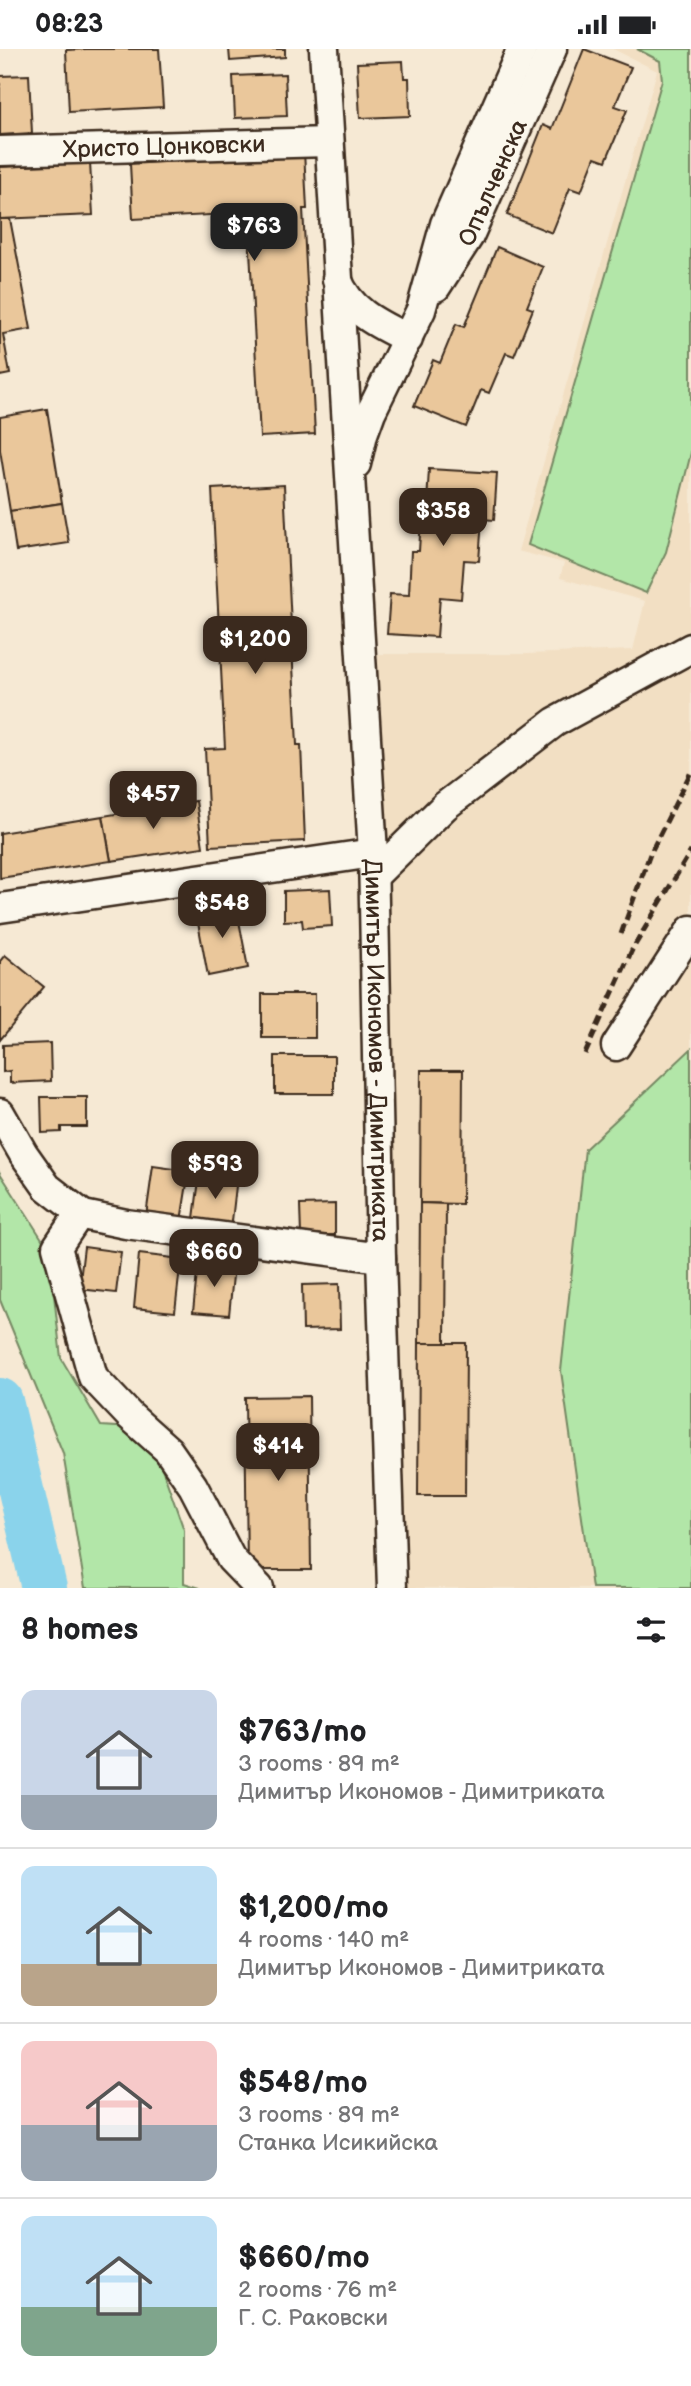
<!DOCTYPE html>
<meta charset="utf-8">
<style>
body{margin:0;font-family:"Balsamiq Sans",sans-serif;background:#f2f2f2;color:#202124;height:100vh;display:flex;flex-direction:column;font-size:26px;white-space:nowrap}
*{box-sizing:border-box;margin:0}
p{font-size:23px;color:#757577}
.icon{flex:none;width:38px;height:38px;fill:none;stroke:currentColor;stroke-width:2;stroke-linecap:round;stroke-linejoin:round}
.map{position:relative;height:1539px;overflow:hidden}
.drawer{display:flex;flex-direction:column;background:#fff;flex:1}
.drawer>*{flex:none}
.price{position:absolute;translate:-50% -60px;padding:0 16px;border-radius:14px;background:#3b2a1e;color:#fff;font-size:23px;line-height:46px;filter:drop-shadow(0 2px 4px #0008)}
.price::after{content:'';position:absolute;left:50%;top:42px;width:21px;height:16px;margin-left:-10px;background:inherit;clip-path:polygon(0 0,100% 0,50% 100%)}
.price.selected{background:#222;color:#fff}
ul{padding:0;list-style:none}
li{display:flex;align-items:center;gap:21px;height:175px;padding:0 21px}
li+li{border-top:2px solid #e0e0e0}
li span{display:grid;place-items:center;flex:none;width:196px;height:140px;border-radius:14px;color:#555}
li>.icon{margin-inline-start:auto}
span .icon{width:84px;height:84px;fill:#fffc;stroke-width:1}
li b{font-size:30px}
h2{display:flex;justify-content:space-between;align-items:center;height:84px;padding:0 21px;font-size:30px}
.status{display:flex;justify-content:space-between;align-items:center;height:49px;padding:0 35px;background:#fff;direction:ltr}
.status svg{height:19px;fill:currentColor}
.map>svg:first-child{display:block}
.built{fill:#f2dfc3}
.green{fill:#b2e6a8;stroke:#768863;stroke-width:2}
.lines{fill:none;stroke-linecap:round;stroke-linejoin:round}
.river{stroke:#8ad3eb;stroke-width:46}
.building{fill:#eac79b;stroke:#3b2a1e;stroke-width:2}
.minor-casing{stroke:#3b2a1e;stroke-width:33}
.minor{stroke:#fbf7ec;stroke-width:28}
.rail{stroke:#3b2a1e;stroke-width:5;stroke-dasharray:10 5;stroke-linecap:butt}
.labels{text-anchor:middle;stroke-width:6;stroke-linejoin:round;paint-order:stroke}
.street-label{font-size:24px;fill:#3b2a1e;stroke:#fbf7ec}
</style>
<div class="status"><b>08:23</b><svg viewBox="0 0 49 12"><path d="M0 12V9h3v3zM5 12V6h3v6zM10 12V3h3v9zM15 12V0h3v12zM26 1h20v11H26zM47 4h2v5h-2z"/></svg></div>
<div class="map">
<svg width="691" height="1539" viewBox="0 0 691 1539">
<rect width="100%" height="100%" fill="#f6e9d4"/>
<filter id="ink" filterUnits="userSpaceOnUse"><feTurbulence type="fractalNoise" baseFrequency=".0143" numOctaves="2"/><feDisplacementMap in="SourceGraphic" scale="14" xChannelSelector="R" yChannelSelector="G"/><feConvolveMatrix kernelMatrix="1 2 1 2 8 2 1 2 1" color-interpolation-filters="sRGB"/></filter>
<g filter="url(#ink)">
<path class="built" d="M613 0H637L660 12 662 31 648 85 691 145V1000L585 1100 561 1322 592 1539H392L365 605H526L633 601 645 552 560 529 564 514 518 502 657 22Z"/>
<g class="green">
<path d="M637 0H691V404L666 503 646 544 528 496 662 31 660 12Z"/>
<path d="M691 1000V1539H592L561 1322 585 1100Z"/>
<path d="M0 1124 49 1201 61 1309 101 1377 148 1380 184 1481V1534L200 1539H85L63 1404 0 1251Z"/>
</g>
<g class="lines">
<path class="river" d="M0 1352 44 1539"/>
</g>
<g class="building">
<path d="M86 0H159L163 58 69 63 66 1Z"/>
<path d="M229 0H285V8L230 12Z"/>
<path d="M584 0 631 18 615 57 627 61 606 112 595 108 581 143 570 139 552 184 507 166 543 76 552 80Z"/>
<path d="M403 12 404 29H409L410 67 360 69 357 14Z"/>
<path d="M285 25 287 67 235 69 233 27Z"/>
<path d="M29 26 32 84 0 86V27Z"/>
<path d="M304 102 307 160H303L315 385 260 388 248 164 133 170 130 115 243 108Z"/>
<path d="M90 114 93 166 0 170V118Z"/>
<path d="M0 170H10L31 280 3 285 10 325 0 327Z"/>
<path d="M497 198 543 218 527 258 533 260 514 307 506 304 489 344 481 341 466 378 414 357 433 311 440 314 456 275 464 278Z"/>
<path d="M47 360 62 454 10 462 0 401V368Z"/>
<path d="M429 420 497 424 494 471 482 470 479 512 464 511 461 550 440 548 437 588 387 585 390 545 409 546 411 502H419L421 470 426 471Z"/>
<path d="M284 436 297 696H301L305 792 210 797 205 700 225 699 212 440Z"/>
<path d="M62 454 69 494 16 502 10 462Z"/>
<path d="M196 752 203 798 111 812 103 767Z"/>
<path d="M103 767 111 812 0 829V784Z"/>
<path d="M330 840 332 877 303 879 302 871 284 872V842Z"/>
<path d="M236 856 248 919 208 927 196 863Z"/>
<path d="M5 906 44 938 0 991V912Z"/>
<rect x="262" y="945" width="53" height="44"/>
<path d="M50 994 51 1032 10 1034V1022L3 1023V996Z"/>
<rect x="275" y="1007" width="59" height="38"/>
<path d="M421 1021H463L462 1155 420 1154Z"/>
<path d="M41 1048H87V1078H61V1083L42 1084Z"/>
<path d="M153 1117 189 1122 181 1172 146 1167Z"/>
<path d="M200 1123 237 1128 231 1181 193 1177Z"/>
<path d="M420 1154 446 1155 445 1294H419Z"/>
<path d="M335 1155V1186H301L300 1156Z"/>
<path d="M84 1198 121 1203 116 1244 79 1240Z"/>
<path d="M139 1205 181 1210 175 1263 134 1259Z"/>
<path d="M198 1214 234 1217 229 1266 193 1263Z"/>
<path d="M339 1235 340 1280 303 1281 302 1236Z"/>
<path d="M419 1294H466L465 1447H418Z"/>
<path d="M309 1347 311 1521H247L245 1348Z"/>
</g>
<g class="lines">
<defs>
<g id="minor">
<path id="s1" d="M324 0 373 804 381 1209 392 1539"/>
<path id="s2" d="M0 102 329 93"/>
<path d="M337 230C350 263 378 275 408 290"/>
<path id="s3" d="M436 238 469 187 552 0"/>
<path d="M356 415 363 385 371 363 421 261 445 175 522 0"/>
<path d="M374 827 445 757 555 673 691 599"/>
<path d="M0 859 373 804"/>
<path d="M616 997 691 881"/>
<path d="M0 1064 23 1104 47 1138 83 1166 126 1175 381 1209"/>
<path d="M80 1164 57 1198 93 1328 130 1367 168 1401 193 1437 231 1510 259 1539"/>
</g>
</defs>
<use href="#minor" class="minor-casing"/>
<use href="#minor" class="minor"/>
<g class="rail">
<path d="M621 885 650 805 691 723"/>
<path d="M585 1005 632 901 691 802"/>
</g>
</g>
</g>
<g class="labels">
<g class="street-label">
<text dy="8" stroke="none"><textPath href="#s2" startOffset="164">Христо Цонковски</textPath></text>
<text dy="8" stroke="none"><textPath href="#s3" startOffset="119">Опълченска</textPath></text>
<text dy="8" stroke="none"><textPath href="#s1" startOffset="1003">Димитър Икономов - Димитриката</textPath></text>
</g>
</g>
</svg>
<b class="price selected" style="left:254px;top:214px">$763</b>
<b class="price" style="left:443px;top:499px">$358</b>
<b class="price" style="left:255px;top:627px">$1,200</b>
<b class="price" style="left:153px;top:782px">$457</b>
<b class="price" style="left:222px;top:891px">$548</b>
<b class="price" style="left:215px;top:1152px">$593</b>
<b class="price" style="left:214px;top:1240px">$660</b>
<b class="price" style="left:278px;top:1434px">$414</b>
</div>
<section class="drawer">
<h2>8 homes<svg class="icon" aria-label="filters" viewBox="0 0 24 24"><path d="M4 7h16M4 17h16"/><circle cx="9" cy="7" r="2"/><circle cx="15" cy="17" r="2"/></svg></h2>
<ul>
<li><span style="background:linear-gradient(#c9d6e8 75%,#9aa5b1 0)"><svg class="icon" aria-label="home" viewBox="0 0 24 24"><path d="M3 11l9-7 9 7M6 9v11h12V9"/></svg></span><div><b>$763/mo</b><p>3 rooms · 89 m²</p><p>Димитър Икономов - Димитриката</p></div></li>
<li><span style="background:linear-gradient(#bfe0f5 70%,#b9a48a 0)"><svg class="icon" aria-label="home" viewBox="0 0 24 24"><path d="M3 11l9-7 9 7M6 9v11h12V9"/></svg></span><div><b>$1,200/mo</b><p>4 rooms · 140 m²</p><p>Димитър Икономов - Димитриката</p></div></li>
<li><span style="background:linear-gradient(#f6c9c9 60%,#9aa5b1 0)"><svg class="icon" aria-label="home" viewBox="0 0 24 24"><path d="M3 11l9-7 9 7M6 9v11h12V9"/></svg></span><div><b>$548/mo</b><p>3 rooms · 89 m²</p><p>Станка Исикийска</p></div></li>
<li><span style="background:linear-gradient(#bfe0f5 65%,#7fa58c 0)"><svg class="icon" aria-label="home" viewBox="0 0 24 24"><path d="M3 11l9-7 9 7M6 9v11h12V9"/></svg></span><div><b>$660/mo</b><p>2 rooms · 76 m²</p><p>Г. С. Раковски</p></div></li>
</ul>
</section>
